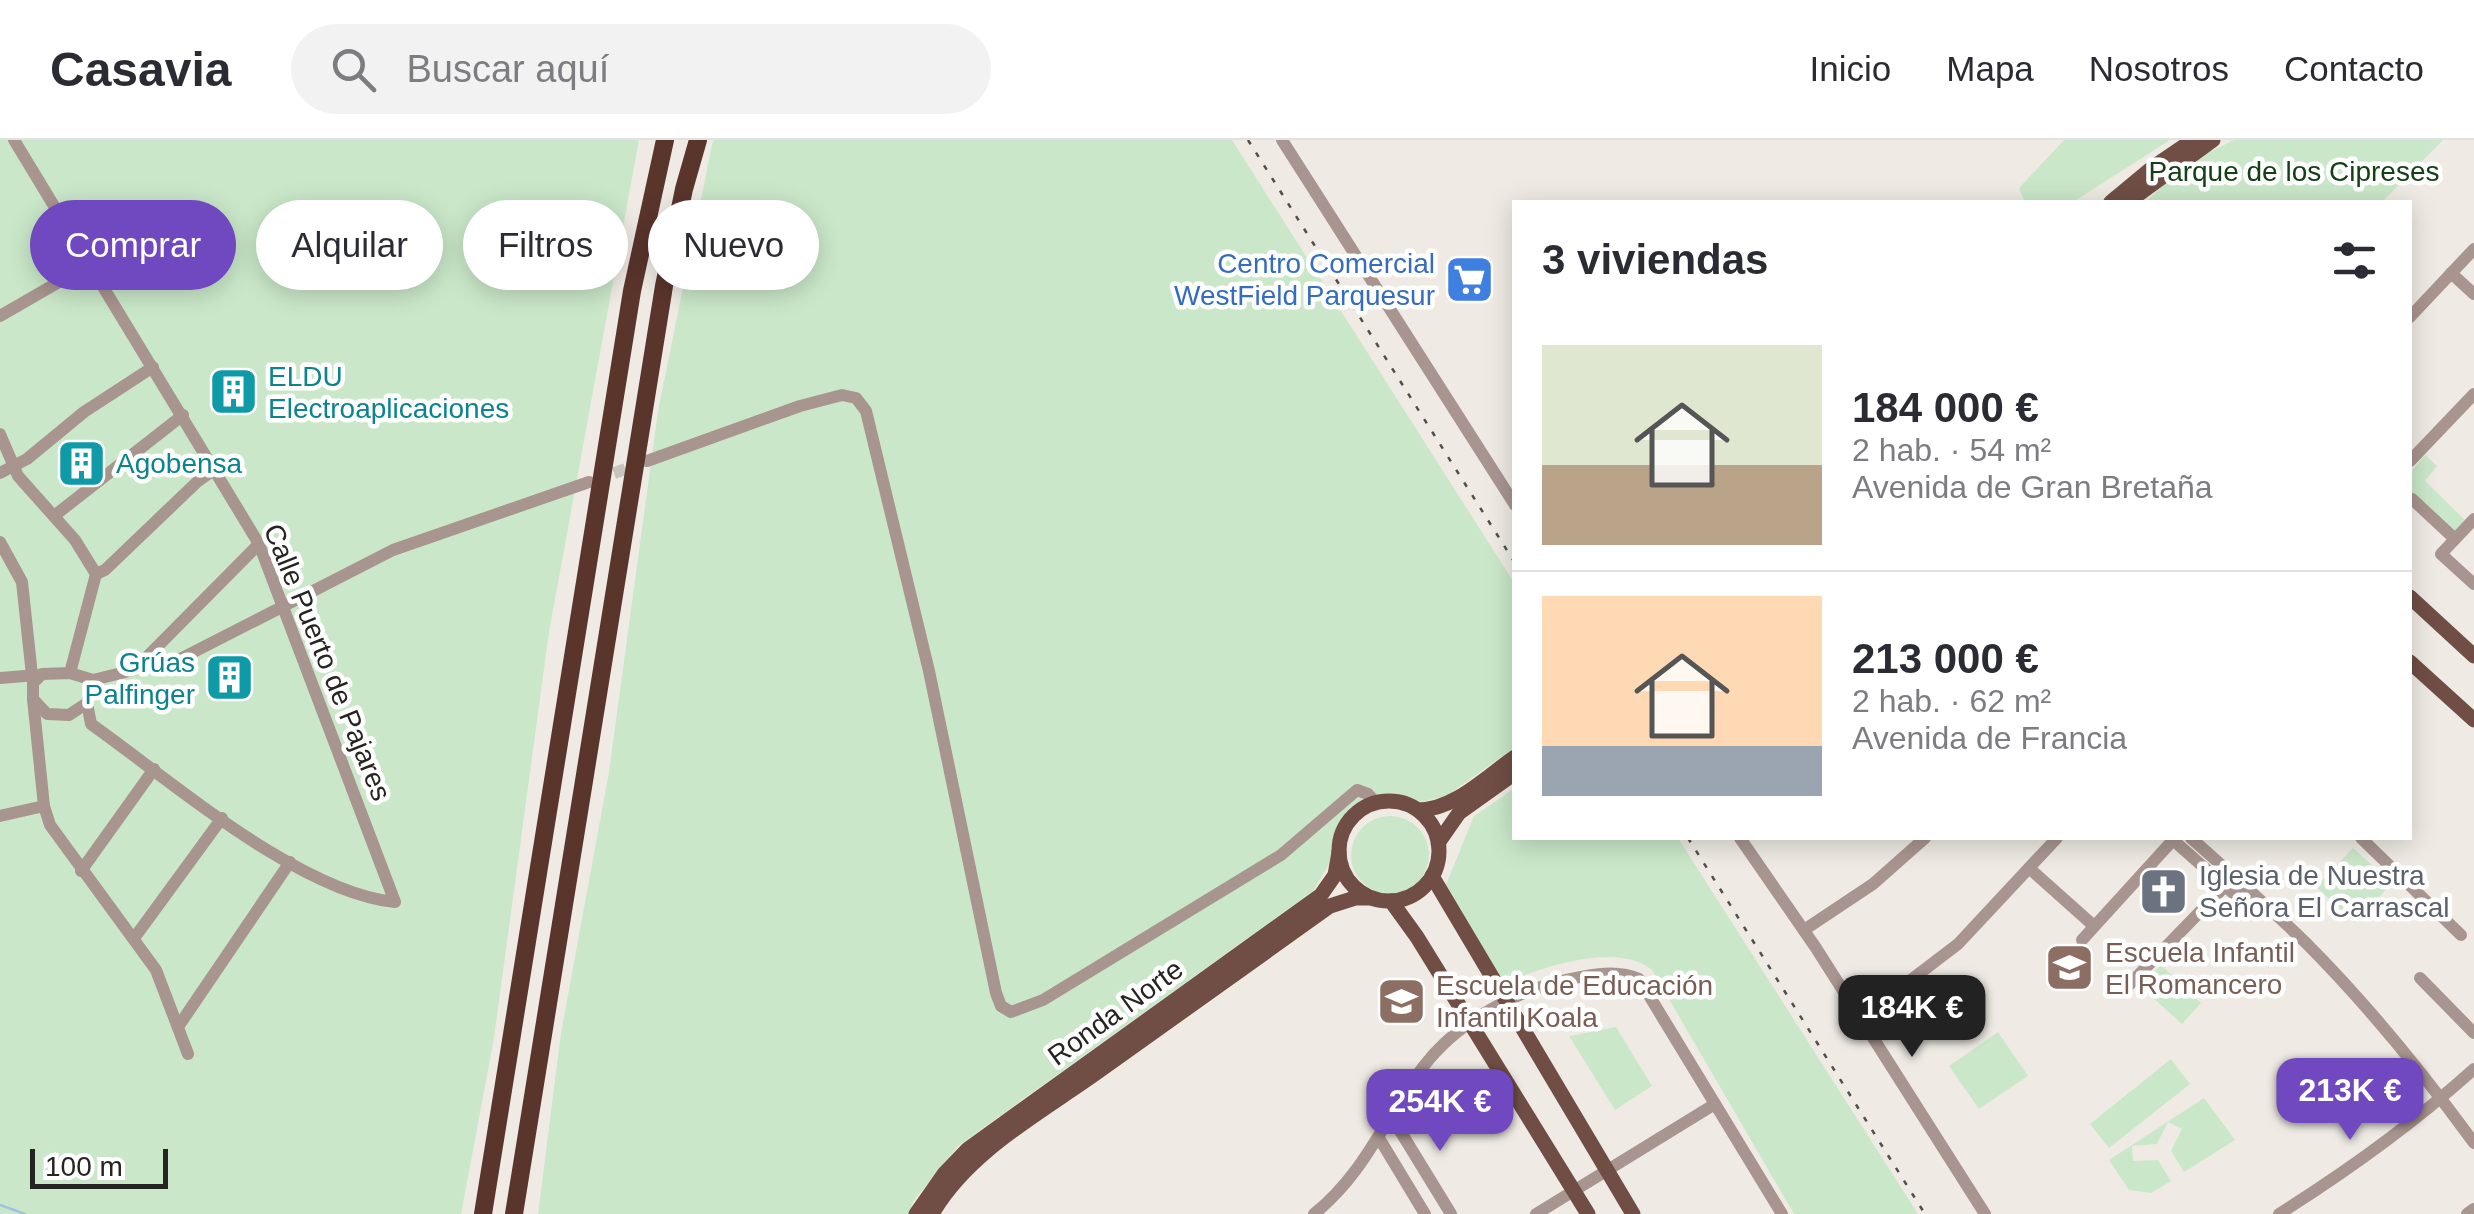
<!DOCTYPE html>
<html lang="es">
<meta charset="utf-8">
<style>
body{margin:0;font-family:Arial,sans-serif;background:#f2f2f3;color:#2b2b33;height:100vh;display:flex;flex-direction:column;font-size:38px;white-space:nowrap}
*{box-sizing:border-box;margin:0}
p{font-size:32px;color:#7c7c81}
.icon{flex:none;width:55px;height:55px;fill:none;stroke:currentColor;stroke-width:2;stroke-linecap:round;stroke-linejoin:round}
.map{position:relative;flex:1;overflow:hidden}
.panel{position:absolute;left:1512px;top:60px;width:900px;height:640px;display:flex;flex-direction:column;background:#fff;border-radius:0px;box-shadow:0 5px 25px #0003}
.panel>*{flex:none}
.hud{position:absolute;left:30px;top:60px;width:950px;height:90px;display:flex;gap:20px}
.scale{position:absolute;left:30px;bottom:25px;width:138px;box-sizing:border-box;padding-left:10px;border:5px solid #262421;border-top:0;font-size:28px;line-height:35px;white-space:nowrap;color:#262421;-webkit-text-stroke:8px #fff;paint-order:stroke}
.price{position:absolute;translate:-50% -85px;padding:0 22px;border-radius:20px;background:#7049c1;color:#fff;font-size:32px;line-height:65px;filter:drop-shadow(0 2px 5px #0008)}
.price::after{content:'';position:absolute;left:50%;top:60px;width:30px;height:22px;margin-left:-15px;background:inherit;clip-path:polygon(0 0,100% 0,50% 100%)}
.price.selected{background:#222;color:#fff}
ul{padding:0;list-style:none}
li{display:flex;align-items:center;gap:30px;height:250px;padding:0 30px}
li+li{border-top:2px solid #e1e1e2}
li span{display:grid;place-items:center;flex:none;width:280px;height:200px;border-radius:0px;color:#555}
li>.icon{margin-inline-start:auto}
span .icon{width:120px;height:120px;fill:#fffc;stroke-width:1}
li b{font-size:42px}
h2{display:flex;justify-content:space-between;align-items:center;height:120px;padding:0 30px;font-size:42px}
.pill{padding:0 35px;border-radius:45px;background:#fff;box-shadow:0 5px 25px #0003;font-size:35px;line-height:90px}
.pill.selected{background:#7049c1;color:#fff}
header{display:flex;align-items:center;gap:60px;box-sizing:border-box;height:140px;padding:0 50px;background:#fff;border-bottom:2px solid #e1e1e2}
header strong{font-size:48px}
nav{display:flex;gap:55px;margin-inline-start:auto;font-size:35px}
.search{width:700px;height:90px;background:#f2f2f3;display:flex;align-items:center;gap:25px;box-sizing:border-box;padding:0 35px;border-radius:55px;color:#7c7c81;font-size:38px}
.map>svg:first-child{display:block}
.green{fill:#cae8c9}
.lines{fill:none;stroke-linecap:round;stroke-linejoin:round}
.stream{stroke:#a0c2e0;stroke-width:2.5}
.minor-tunnel{stroke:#c7c3bd;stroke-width:12;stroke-dasharray:12 6;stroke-linecap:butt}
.minor{stroke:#a99590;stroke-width:12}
.major{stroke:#704e45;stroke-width:15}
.highway{stroke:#5a352c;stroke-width:18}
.rail{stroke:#524f4b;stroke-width:2.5;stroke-dasharray:5 10;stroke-linecap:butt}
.labels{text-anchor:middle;stroke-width:9;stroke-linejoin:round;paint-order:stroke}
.park-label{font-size:28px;fill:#134015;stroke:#fff}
.shop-label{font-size:28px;fill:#366cbe;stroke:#fff;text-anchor:end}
.culture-label{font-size:28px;fill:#0d838f;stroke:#fff;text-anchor:start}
.street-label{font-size:28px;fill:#262421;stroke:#fff}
.worship-label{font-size:28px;fill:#5b616d;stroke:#fff;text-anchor:start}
.education-label{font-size:28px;fill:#785e54;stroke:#fff;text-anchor:start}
</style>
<header>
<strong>Casavia</strong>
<div class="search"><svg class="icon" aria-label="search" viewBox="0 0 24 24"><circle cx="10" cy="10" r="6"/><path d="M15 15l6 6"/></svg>Buscar aquí</div>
<nav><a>Inicio</a><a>Mapa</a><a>Nosotros</a><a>Contacto</a></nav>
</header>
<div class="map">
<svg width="2474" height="1074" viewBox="0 0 2474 1074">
<rect width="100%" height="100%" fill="#efebe4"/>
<g class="green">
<path d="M0 0H639L549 492 494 898 461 1074H0Z"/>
<path d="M713 0H1232L1515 444V607L1448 655 1422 662 1391 656 1360 662 1340 684 1328 726 1313 751 958 1006 914 1060 909 1074H538L561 893 609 632 658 271Z"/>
<path d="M2064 0H2170L2073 62H2025L2019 48Z"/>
<path d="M2234 0H2443L2382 62H2146L2183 25Z"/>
<path d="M2425 315 2437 326 2425 341 2466 381 2454 394 2410 354V333Z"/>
<path d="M1515 648V698H1678L1918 1074H1794L1652 830C1618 801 1542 827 1505 843L1445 747 1474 676Z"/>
<circle cx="1390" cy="715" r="39"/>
<path d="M2353 708 2392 743 2355 783 2316 747Z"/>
<path d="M2161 825 2201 863 2182 884 2141 847Z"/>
<path d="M1616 887 1652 946 1615 970 1569 896Z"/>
<path d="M1998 892 2028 936 1979 969 1949 926Z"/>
<path d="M2171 919 2190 944 2109 1008 2090 984Z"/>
<path d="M2204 958 2235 1000 2184 1032 2171 1011 2182 989 2168 982 2157 1004 2132 1006 2133 1021 2158 1020 2171 1041 2151 1053 2129 1050 2109 1020Z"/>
</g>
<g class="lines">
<path class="stream" d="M0 1065 25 1074"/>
<path class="minor-tunnel" d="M597 339 640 324"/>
<g class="minor">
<path d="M14 0 259 404 395 762C300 753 170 640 91 584L87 563"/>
<path d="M1282 0 1515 365"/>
<path d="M2451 133 2474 154"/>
<path d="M0 176 90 124"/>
<path d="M2410 177 2474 109"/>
<path d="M0 294 18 336 75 400 96 434 70 533"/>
<path d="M647 321 800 266 842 255 856 258 866 271 929 531 996 853 1001 866 1011 872 1043 860 1281 715 1357 650 1368 654 1376 663"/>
<path d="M2410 321 2474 254"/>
<path d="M0 333 27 319 84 272 153 227"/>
<path d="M2410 362 2412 359 2455 399"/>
<path d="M54 376 183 275"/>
<path d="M2474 379 2441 414 2474 444"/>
<path d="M0 402 22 442 32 535"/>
<path d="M96 434 105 430 198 341 215 329"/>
<path d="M134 530 259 404"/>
<path d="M70 533 93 540 87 563 69 575 47 574 33 559V543L42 534Z"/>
<path d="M0 538 37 535"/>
<path d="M93 540 182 518 393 410 589 342"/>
<path d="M33 559 44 666 50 685 156 830 188 914"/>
<path d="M0 676 44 666"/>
<path d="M1740 698 1816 808 1985 1074"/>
<path d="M2191 698C2229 732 2268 766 2305 802 2367 864 2423 933 2474 1003"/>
<path d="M2361 698 2461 795"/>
<path d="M2029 728 2094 786"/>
<path d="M81 731 154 629"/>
<path d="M1804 790 1873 744 1925 698"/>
<path d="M135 797 222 678"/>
<path d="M2082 800 2173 700 2225 746"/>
<path d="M2420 838 2474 893"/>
<path d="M2126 848 2225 746 2233 753 2241 744"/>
<path d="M1861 878 1958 804 2057 698"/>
<path d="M178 887 290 722"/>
<path d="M1391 976 1451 1074"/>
<path d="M1379 998 1425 1074"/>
<path d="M1314 1074C1366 1032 1384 979 1423 927 1455 885 1506 856 1557 842 1582 836 1615 828 1639 839L1782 1074"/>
<path d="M1536 1074 1715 964"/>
<path d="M2279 1074C2349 1030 2413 984 2474 929"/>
<path d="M2467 1074 2474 1069"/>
</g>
<g class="major">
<path d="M2111 62 2152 28 2193 0"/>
<path d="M2128 62 2213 0"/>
<path d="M2410 457 2474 516"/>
<path d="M2410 522 2474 580"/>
<circle cx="1389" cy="711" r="50"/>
<path d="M1418 670C1454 670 1486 637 1515 617"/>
<path d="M1438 703 1459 673 1515 633"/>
<path d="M1432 736 1633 1074"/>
<path d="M1391 761 1417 797 1588 1074"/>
<path d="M916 1074 944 1034 968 1009 1321 755 1335 735 1339 712"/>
<path d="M932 1074C968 1011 1042 972 1099 931 1176 876 1253 821 1330 766L1355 758H1371"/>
</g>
<g class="highway">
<path d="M483 1074 632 151 665 0"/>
<path d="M514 1074 664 146 684 49 698 0"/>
</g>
<g class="rail">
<path d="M1248 0 1515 423"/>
<path d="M1688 698 1925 1074"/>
</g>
</g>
<defs>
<symbol id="supermarket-square" viewBox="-11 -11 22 22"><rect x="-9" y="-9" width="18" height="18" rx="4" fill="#3f7fe0" stroke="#fff"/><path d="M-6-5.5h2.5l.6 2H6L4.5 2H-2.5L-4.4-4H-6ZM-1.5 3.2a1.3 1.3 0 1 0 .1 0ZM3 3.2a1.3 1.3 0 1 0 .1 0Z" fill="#fff"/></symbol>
<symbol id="building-square" viewBox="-11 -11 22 22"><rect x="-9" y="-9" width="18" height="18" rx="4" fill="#0f9aa8" stroke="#fff"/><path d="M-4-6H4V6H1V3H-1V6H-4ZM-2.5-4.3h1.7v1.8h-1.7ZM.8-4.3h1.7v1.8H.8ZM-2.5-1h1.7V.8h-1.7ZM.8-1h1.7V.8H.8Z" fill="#fff"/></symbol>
<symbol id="church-square" viewBox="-11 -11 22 22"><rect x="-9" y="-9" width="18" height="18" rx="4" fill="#6b7280" stroke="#fff"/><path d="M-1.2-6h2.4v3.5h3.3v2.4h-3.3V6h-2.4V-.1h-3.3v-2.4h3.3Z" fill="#fff"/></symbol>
<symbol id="school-square" viewBox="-11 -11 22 22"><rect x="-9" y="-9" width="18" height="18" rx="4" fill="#8d6e63" stroke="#fff"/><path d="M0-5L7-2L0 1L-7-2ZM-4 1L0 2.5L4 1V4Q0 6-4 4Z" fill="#fff"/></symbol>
</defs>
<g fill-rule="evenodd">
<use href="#supermarket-square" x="1442" y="112" width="55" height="55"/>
<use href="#building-square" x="206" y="224" width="55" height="55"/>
<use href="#building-square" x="54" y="296" width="55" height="55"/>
<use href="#building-square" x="202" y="510" width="55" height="55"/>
<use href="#church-square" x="2136" y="724" width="55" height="55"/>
<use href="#school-square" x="2042" y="800" width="55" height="55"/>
<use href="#school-square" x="1374" y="834" width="55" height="55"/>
</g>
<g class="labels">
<g class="park-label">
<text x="2294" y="41">Parque de los Cipreses</text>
</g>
<g class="shop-label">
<text x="1435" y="133">Centro Comercial<tspan x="1435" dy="32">WestField Parquesur</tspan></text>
</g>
<g class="culture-label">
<text x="268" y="246">ELDU<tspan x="268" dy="32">Electroaplicaciones</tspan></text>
<text x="116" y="333">Agobensa</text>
<text x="195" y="532" text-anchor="end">Grúas<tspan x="195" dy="32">Palfinger</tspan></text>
</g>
<g class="street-label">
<text transform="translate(328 522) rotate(68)" y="10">Calle Puerto de Pajares</text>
<text transform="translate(1115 872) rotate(-36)" y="10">Ronda Norte</text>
</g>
<g class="worship-label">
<text x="2199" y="745">Iglesia de Nuestra<tspan x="2199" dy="32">Señora El Carrascal</tspan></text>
</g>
<g class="education-label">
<text x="2105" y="822">Escuela Infantil<tspan x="2105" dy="32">El Romancero</tspan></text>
<text x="1436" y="855">Escuela de Educación<tspan x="1436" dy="32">Infantil Koala</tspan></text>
</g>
</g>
</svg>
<div class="scale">100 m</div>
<b class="price selected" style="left:1912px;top:920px">184K €</b>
<b class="price" style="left:2350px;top:1003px">213K €</b>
<b class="price" style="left:1440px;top:1014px">254K €</b>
<div class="hud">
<a class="pill selected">Comprar</a>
<a class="pill">Alquilar</a>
<a class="pill">Filtros</a>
<a class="pill">Nuevo</a>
</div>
<section class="panel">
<h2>3 viviendas<svg class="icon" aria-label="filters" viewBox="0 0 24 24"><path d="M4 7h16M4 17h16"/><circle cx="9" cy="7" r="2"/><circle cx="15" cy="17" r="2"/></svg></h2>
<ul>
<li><span style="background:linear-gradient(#dfe7d0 60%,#b9a48a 0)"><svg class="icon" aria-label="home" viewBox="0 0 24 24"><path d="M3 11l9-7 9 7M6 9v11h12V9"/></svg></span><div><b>184 000 €</b><p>2 hab. · 54 m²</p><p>Avenida de Gran Bretaña</p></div></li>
<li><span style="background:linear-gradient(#ffd9b3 75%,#9aa5b1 0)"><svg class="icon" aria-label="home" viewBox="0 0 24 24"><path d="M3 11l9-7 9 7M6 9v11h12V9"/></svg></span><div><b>213 000 €</b><p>2 hab. · 62 m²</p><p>Avenida de Francia</p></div></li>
</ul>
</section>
</div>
